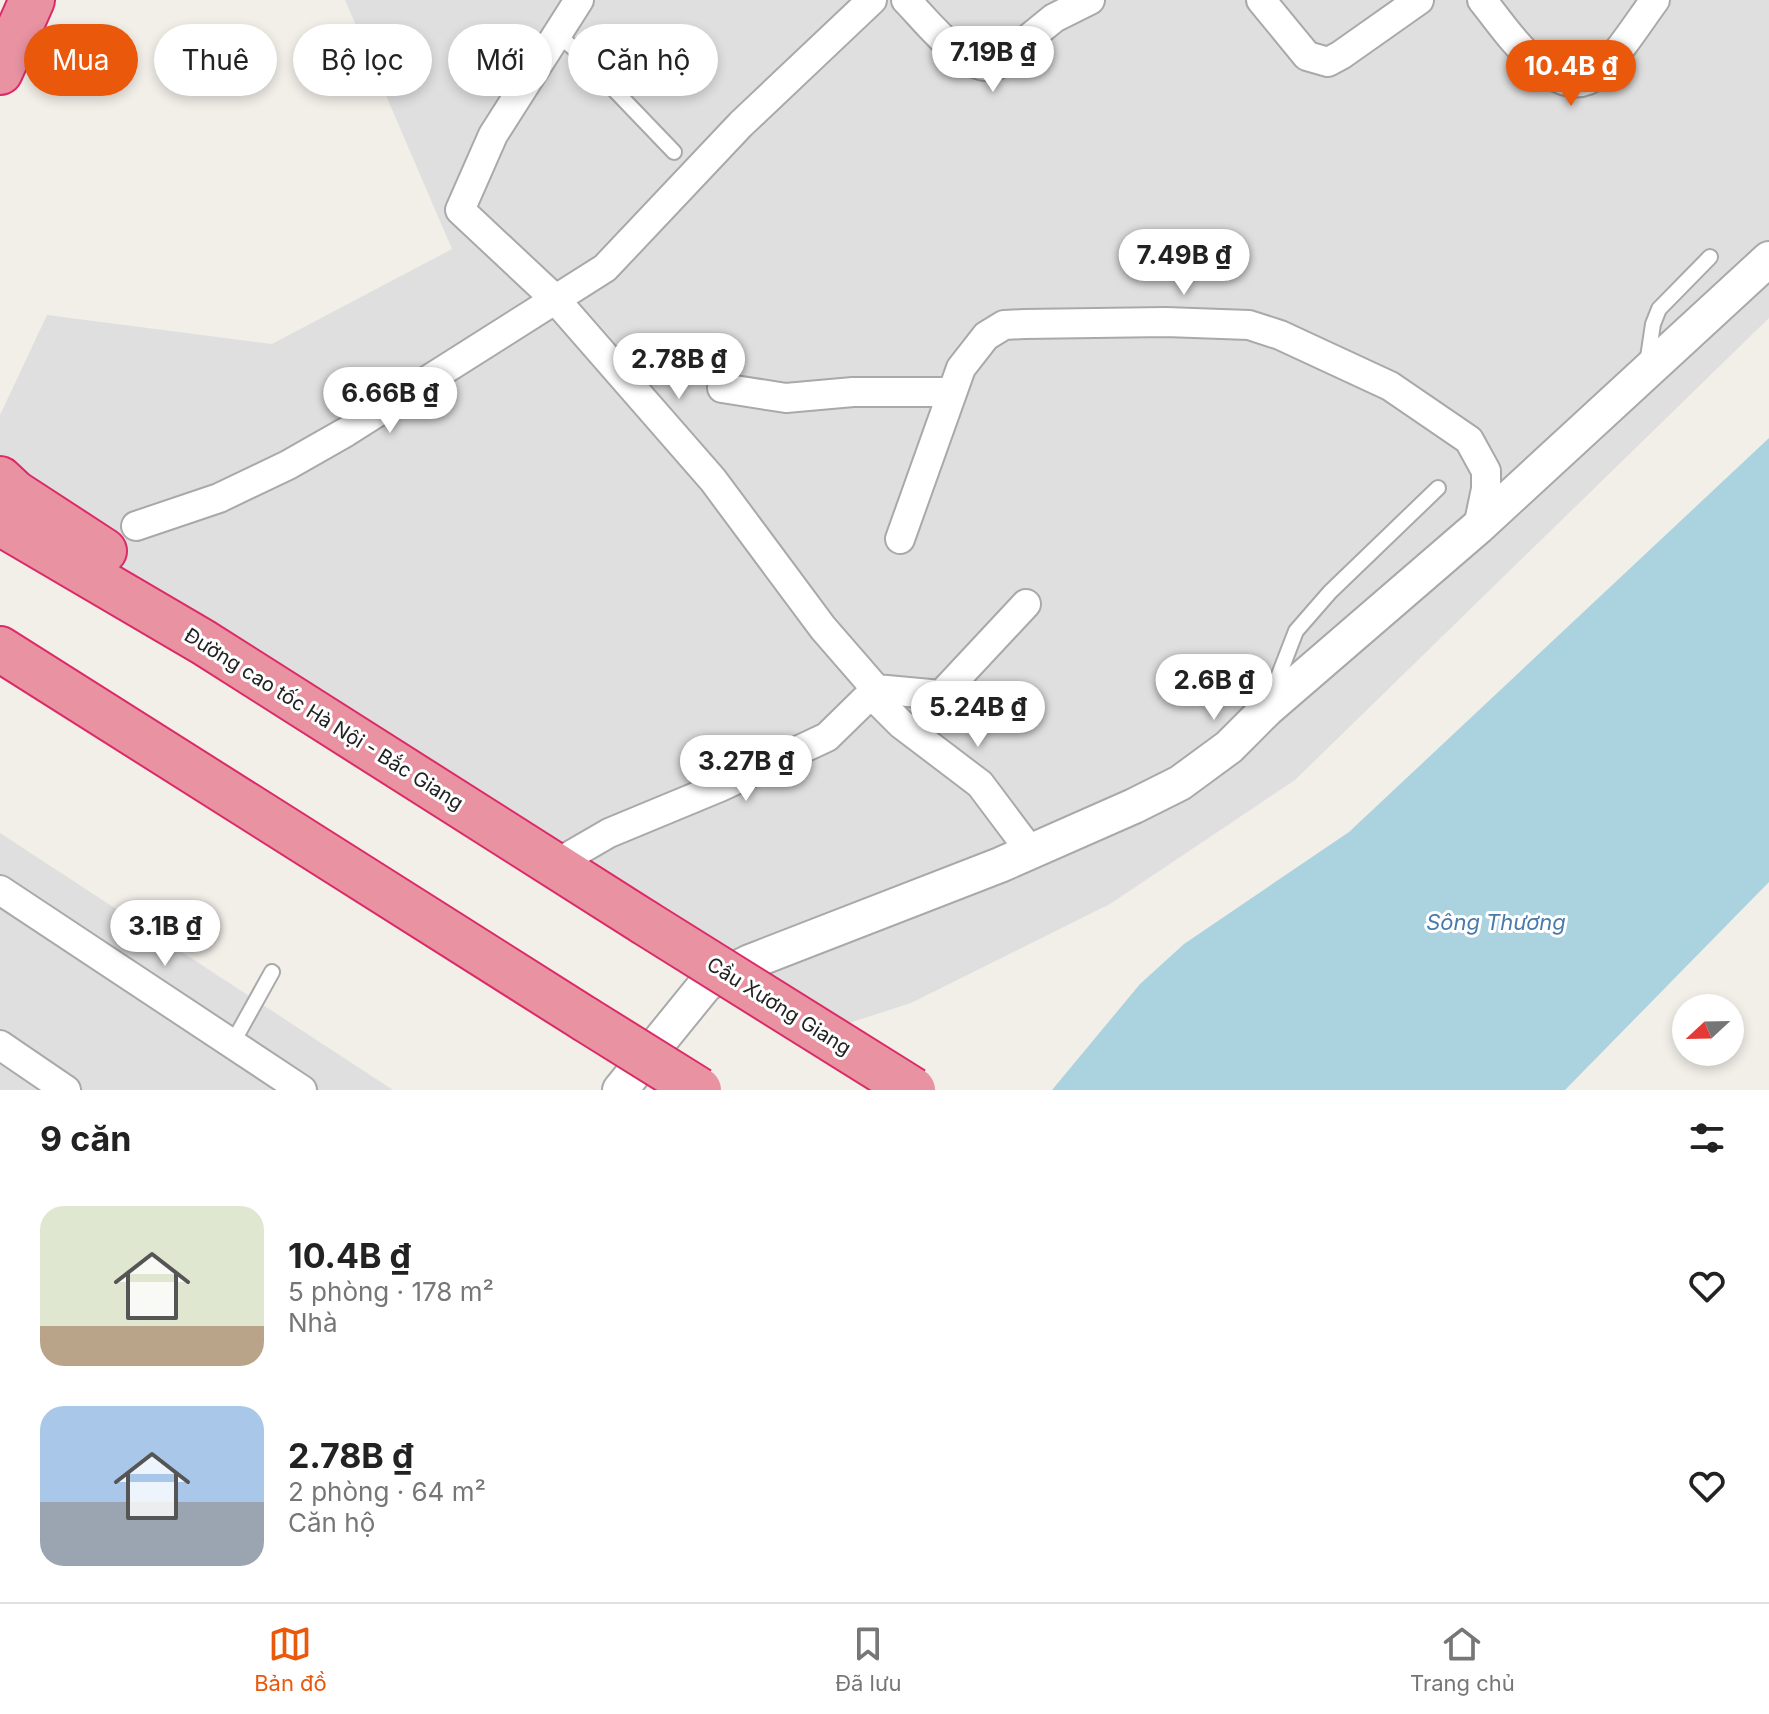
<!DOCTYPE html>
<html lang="vi">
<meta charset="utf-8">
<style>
body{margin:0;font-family:Inter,sans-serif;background:#f2f2f2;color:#222;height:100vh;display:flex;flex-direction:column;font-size:30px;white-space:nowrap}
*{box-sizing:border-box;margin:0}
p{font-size:26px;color:#767676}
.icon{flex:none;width:44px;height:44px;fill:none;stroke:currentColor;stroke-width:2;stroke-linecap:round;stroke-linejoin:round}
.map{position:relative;height:1090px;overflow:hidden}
.drawer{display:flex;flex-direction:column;background:#fff;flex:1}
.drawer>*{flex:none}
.banner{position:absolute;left:24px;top:24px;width:800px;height:72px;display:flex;gap:16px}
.needle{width:52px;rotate:248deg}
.controls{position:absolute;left:1672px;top:994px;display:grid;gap:16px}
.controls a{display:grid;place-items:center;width:72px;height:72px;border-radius:50%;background:#fff;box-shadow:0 4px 12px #0003;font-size:40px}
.price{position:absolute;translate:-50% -68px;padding:0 18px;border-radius:28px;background:#fff;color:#222;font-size:26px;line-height:52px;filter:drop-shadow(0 2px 4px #0008)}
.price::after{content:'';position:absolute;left:50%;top:48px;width:24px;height:18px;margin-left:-12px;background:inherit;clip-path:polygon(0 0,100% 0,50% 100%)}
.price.on{background:#ea580c;color:#fff}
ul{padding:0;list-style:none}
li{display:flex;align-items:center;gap:24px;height:200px;padding:0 40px}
li span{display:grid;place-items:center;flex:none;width:224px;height:160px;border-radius:24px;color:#555}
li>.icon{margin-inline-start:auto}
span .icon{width:96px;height:96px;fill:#fffc;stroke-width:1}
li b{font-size:34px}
h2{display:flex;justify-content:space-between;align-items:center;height:96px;padding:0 40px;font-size:34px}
.pill{padding:0 28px;border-radius:36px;background:#fff;box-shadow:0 4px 12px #0003;font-size:28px;line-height:72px}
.pill.on{background:#ea580c;color:#fff}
.tab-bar{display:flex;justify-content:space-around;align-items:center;height:112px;border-top:2px solid #e0e0e0;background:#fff;font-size:22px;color:#767676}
.tab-bar a{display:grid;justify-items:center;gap:4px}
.tab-bar .on{color:#ea580c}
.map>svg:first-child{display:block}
.residential{fill:#e0dfdf}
.water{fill:#aad3df}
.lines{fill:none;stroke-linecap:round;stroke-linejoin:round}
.service-casing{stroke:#a9a9a9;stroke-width:18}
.minor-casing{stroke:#a9a9a9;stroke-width:32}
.tertiary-casing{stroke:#a9a9a9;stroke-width:38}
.motorway-casing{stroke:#dc2a67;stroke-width:48}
.service{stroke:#fff;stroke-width:14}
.minor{stroke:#fff;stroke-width:28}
.tertiary{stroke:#fff;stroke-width:34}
.motorway{stroke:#e892a2;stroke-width:44}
.motorway-bridge-casing{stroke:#dc2a67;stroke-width:48;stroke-linecap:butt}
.motorway-bridge{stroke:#e892a2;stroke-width:44}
.labels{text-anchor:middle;stroke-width:6;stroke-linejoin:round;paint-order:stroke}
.street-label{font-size:20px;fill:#222;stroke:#fff}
.water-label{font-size:22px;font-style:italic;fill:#4a7aab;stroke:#fff}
</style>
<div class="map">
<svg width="1769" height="1090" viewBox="0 0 1769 1090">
<rect width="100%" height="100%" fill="#f2efe9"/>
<g class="residential">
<path d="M345 0H1769V318L1295 780 1110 904 911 1003 815 1034 0 500V415L47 315 272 344 452 249Z"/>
<path d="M0 833 393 1090H0Z"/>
</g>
<path class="water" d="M1769 438V882L1565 1090H1052L1140 984 1184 944 1349 832Z"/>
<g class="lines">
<defs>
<g id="service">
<path d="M557 34 578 52 674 152"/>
<path d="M1647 364 1653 324 1659 309 1710 257"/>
<path d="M1272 693 1296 631 1330 592 1438 488"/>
<path d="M232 1044 272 972"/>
</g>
<g id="minor">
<path d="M579 0 493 135 460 210 555 299 713 480 823 628 876 689 941 695 1026 604"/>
<path d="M906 0C925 19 968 76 996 65L1054 18 1090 0"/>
<path d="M1261 0 1307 56 1328 62 1341 55 1419 0"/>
<path d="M1482 0C1505 28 1557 110 1599 73 1616 58 1640 20 1655 0"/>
<path d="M722 388 786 398 853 392H952"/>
<path d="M136 526 219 498 288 465 346 432 605 268 741 124 872 0"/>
<path d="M900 539 961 368 986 336 1004 325 1024 324 1166 322 1249 325 1280 335 1390 386 1469 440 1486 471V489L1478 527"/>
<path d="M871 694 901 724 980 784 1031 852"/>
<path d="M571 855 609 833 720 787 827 737 876 689"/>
<path d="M0 890 302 1090"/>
<path d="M0 1045 66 1090"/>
</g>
<path id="tertiary" d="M620 1090 706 984 750 962 1000 865 1134 806 1180 783 1229 747 1267 709 1478 527 1769 259"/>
<g id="motorway">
<path d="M0 72 32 0"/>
<path d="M0 479 15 493 104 551"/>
<path d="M0 523 203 642 644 922"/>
<path d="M0 649 585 1019"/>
</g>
</defs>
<use href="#service" class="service-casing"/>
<use href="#minor" class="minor-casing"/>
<use href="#tertiary" class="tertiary-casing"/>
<use href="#motorway" class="motorway-casing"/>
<use href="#service" class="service"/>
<use href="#minor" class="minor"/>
<use href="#tertiary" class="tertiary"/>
<use href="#motorway" class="motorway"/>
<defs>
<g id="motorway-bridge">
<path d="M644 922 913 1090"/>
<path d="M585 1019 699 1090"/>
</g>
</defs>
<use href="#motorway-bridge" class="motorway-bridge-casing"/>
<use href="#motorway-bridge" class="motorway-bridge"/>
</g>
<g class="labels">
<g class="street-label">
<text transform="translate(324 719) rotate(32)" y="7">Đường cao tốc Hà Nội - Bắc Giang</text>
<text transform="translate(779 1006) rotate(32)" y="7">Cầu Xương Giang</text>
</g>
<g class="water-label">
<text x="1496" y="930">Sông Thương</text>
</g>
</g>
</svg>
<div class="controls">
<a><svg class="needle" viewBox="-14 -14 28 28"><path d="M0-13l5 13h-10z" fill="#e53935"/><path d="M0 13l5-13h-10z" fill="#767676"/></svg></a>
</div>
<b class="price" style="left:993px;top:94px">7.19B ₫</b>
<b class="price on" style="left:1571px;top:108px">10.4B ₫</b>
<b class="price" style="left:1184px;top:297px">7.49B ₫</b>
<b class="price" style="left:679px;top:401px">2.78B ₫</b>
<b class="price" style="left:390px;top:435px">6.66B ₫</b>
<b class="price" style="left:1214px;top:722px">2.6B ₫</b>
<b class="price" style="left:978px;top:749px">5.24B ₫</b>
<b class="price" style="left:746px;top:803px">3.27B ₫</b>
<b class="price" style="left:165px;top:968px">3.1B ₫</b>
<div class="banner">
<a class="pill on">Mua</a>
<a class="pill">Thuê</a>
<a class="pill">Bộ lọc</a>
<a class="pill">Mới</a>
<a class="pill">Căn hộ</a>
</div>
</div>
<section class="drawer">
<h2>9 căn<svg class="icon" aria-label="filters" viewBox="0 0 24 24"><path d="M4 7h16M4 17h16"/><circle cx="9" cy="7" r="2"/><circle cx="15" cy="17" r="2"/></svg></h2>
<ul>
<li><span style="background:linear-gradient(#dfe7d0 75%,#b9a48a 0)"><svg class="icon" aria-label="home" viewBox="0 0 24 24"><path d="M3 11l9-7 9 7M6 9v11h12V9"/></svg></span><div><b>10.4B ₫</b><p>5 phòng · 178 m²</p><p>Nhà</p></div><svg class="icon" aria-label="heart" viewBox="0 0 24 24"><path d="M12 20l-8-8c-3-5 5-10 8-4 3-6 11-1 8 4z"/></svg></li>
<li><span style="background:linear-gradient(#a9c7e8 60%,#9aa5b1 0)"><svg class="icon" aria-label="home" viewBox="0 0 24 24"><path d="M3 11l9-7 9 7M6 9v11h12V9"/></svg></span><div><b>2.78B ₫</b><p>2 phòng · 64 m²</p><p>Căn hộ</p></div><svg class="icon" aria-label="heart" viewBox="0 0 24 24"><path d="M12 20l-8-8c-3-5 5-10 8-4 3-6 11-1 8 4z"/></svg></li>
</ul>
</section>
<nav class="tab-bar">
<a class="on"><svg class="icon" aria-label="map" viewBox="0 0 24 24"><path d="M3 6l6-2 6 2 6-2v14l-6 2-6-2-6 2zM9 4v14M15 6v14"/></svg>Bản đồ</a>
<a><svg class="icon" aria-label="saved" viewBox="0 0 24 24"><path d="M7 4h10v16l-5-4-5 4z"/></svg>Đã lưu</a>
<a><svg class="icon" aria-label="home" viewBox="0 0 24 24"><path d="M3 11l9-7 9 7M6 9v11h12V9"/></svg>Trang chủ</a>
</nav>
